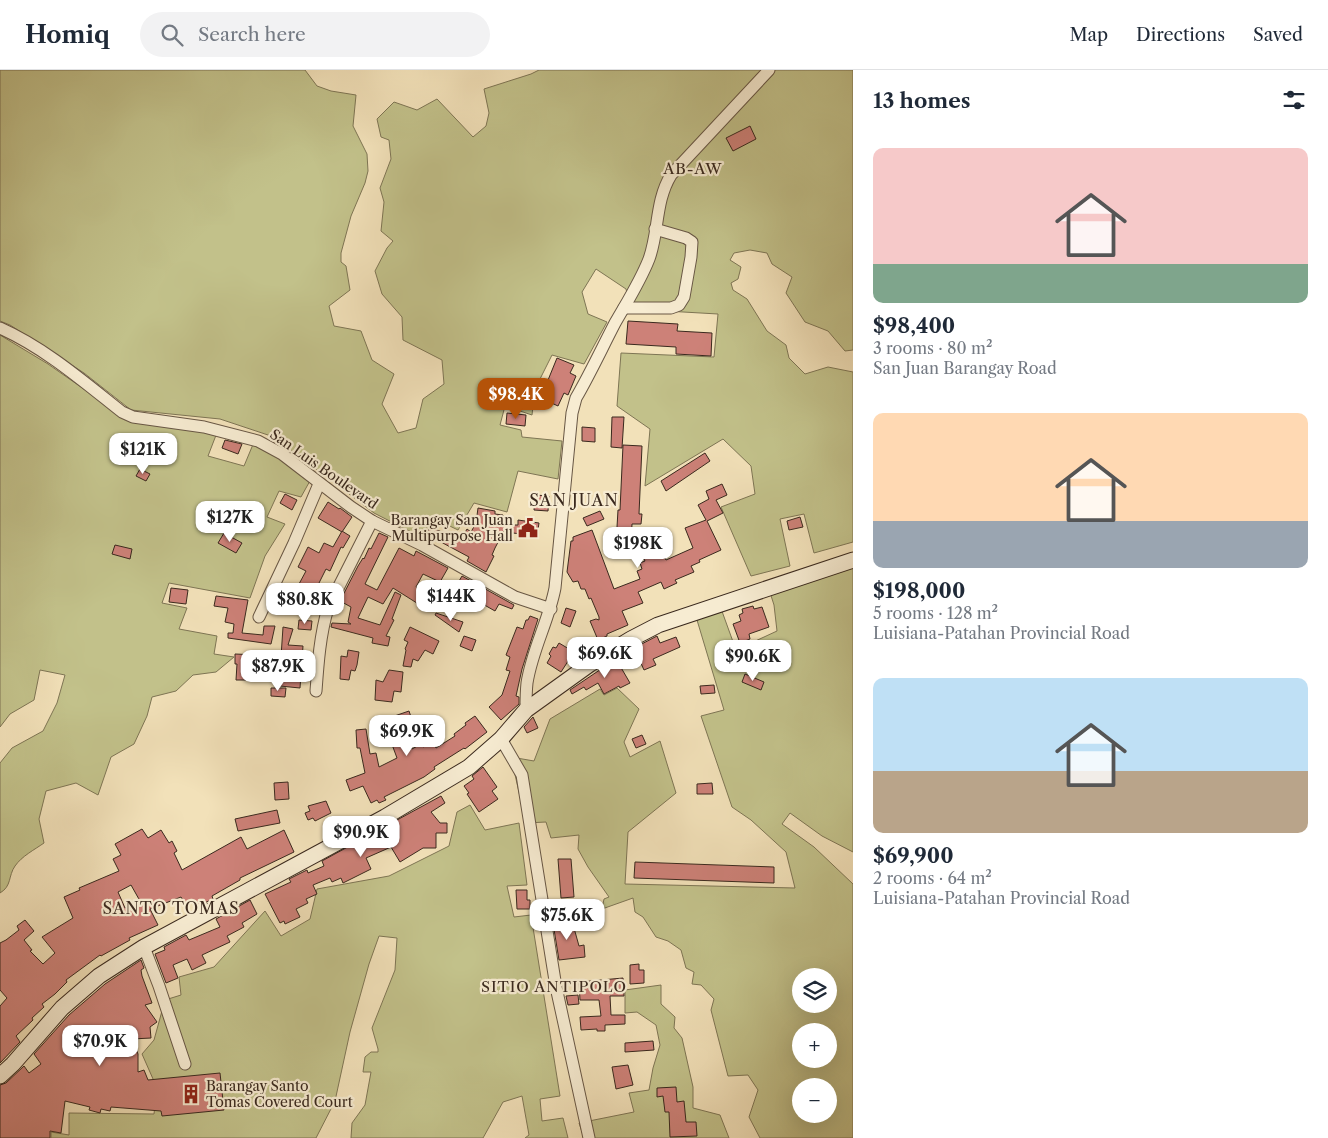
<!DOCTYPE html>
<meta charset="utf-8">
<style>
body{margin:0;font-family:"Libre Caslon Text",serif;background:#f2f2f3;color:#1f2937;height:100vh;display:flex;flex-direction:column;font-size:19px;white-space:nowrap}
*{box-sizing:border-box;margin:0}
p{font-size:16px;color:#747a83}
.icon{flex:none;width:28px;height:28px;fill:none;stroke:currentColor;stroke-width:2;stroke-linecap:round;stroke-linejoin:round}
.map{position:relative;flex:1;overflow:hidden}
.side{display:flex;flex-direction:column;background:#fff;width:475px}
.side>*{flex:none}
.fabs{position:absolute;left:792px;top:898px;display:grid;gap:10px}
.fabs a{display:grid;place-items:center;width:45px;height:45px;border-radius:50%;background:#fff;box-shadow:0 5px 20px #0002;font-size:25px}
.price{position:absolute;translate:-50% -42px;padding:0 11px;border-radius:10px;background:#fff;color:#222;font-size:16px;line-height:32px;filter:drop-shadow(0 1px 2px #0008)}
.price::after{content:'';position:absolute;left:50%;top:30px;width:15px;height:11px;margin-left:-8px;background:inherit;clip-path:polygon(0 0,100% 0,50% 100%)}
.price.active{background:#b45309;color:#fff}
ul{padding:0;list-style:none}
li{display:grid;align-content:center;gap:10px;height:265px;padding:0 20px}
li span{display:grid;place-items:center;height:155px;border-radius:10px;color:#555}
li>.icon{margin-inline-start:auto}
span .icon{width:90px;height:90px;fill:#fffc;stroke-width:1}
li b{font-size:21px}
h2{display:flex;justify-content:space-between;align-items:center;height:60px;padding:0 20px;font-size:21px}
header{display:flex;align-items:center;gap:30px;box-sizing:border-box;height:70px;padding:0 25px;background:#fff;border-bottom:1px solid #e0e1e3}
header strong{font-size:24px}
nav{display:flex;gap:28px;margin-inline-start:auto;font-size:18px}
.search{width:350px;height:45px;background:#f2f2f3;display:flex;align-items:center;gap:12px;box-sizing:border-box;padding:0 18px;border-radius:28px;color:#747a83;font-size:19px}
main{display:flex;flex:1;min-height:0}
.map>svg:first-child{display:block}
.green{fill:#c2c18a;stroke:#7e7554;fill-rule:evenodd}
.building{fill:#cd8178;stroke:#3a291e;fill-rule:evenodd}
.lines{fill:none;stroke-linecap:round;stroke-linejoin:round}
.street-casing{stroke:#685745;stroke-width:13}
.secondary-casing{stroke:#3a291e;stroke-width:17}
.street{stroke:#f7ecd2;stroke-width:11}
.secondary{stroke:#f7ecd2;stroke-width:15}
.labels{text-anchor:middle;stroke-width:4.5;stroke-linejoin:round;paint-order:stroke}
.street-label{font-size:14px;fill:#3a291e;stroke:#f7ecd2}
.poi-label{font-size:14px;fill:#3a291e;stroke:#f7ecd2;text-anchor:end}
.neighbourhood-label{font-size:15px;letter-spacing:1px;fill:#3a291e;stroke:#f7ecd2}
.quarter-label{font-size:16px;letter-spacing:1px;fill:#3a291e;stroke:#f7ecd2}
</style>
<header>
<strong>Homiq</strong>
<div class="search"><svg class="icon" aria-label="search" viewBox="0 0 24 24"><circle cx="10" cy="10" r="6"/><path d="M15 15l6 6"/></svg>Search here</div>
<nav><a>Map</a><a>Directions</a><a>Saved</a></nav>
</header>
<main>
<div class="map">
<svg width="853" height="1068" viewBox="0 0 853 1068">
<rect width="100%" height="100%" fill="#f2e1b9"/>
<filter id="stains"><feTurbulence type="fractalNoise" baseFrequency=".004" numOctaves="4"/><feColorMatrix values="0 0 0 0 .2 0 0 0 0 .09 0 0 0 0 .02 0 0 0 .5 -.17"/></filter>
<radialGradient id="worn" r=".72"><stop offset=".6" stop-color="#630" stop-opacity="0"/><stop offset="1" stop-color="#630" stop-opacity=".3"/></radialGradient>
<g class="green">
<path d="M0 0H305L317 16 331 21 356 25 353 56 367 84 368 101 365 113 351 146 341 183V192L346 196 350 220 329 236 334 256 361 261 372 290 394 304 382 334 398 363 416 358 423 329 444 314 442 290 403 270 402 247 382 224 375 201 387 178 393 171 381 161 384 132 380 118 391 89 389 70 381 67 377 49 394 32 417 40 437 29 473 67 486 56 489 43 484 19 531 4 539 0H853V280L845 281 828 261 805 252 786 223 792 207 772 194 767 183 750 180 734 183 730 190 741 197 738 209 731 213 733 220 747 229 767 261 786 275 789 288 805 304 828 297 853 302V472L814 483 804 444 780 449 790 496 751 506 721 437 755 424 751 396 723 369 645 416 650 359 617 336 621 283 714 287 718 244 631 239 626 219 596 199 582 222 588 244 607 252 584 294 552 285 535 319 532 345 505 336 500 355 521 360 522 367 562 371 558 409 518 401 507 442 474 433 458 460 431 447 423 468 374 443 327 407 271 366 220 349 131 340 84 303 10 255 0 251Z"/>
<path d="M0 265 48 294 131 352 218 360 208 386 244 396 254 372 311 409 301 427 279 421 267 447 285 454 265 486 250 528 169 513 162 533 187 538 179 559 217 566 214 584 234 587 216 602 193 605 176 621 152 627 147 646 134 674 111 687 98 725 76 713 46 721 39 749 44 773C34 780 22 786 15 796 8 806 12 816 0 823V693L12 678 43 661 57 633 65 605 40 600 34 630 10 644 0 657Z"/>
<path d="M853 486V782L822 766 790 743 782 754 814 777 853 814V1068H760L749 1047 758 1020 748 1005 728 1006 711 940 714 929 701 915 692 914 694 902 686 898 681 880 668 871 656 867 643 847 635 842 633 828 602 839 604 829 609 827 588 797 578 779 579 765 551 768 546 752 526 753 511 687 534 691 550 649 600 619 604 625 617 618 639 639 624 672 630 687 660 671 676 723 628 762 625 814 795 818 786 782 751 750 732 737 701 646 724 640 694 540 719 533 736 580 777 561 774 535 767 513ZM801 906H829V934H801ZM801 961H829V989H801ZM801 1016H829V1044H801Z"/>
<path d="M470 735 485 760 519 753 527 815 507 816 514 847 531 845 560 1026 540 1029 542 1051 563 1048 568 1068H525L529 1065 522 1026 503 1032 483 1068H351L352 1053 365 1035 371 1002H363L365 987 371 982H378V979L372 958 395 900 397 868 379 866 369 894 350 962 335 1031 316 1068H51V1062L69 1065V1043L154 1044 157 1018 142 984 154 970 165 930 181 925 179 907 214 897 265 841 281 866 310 849 317 819 389 806 449 776 457 742Z"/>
<path d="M661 915V934L675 947 674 958 682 968 693 1017V1038L720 1045 729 1068H584L579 1053 634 1042 629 1023 649 1020 653 998 660 975 656 955 637 942 625 943V920Z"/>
</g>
<g class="building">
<path d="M750 56 756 69 733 81 726 68Z"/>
<path d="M628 251 678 254 677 261 712 263 711 286 676 284V277L626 274Z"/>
<path d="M557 288 574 295 570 303 576 306 568 325 564 323 558 336 543 329 549 317 546 315Z"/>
<path d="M507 343 526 345 525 356 506 354Z"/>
<path d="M612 347H624L622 378 611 377Z"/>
<path d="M582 357 595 358V372L582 371Z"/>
<path d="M225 370 242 374 238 384 222 378Z"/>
<path d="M623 375 642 376 639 444H642L641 454H632L631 475 616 474 618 440H620Z"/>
<path d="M705 383 710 391 666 421 661 411Z"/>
<path d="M140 399 150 404 146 411 136 406Z"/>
<path d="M722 414 727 425 716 430 723 443 707 451 721 480 699 490 700 492 691 496 694 502 675 510 677 513 664 519 661 512 638 522 643 533 622 541 628 555 607 564V566L598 570 590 551 596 549 599 550V547L591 528 589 529 585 519H581L578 511 573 512 567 502 571 471H573V467L592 460 614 519 640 509 637 501 642 499 640 493 645 491 640 481 656 474 666 490 693 478 685 458 706 450 698 435 709 429 706 421Z"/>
<path d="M285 424 297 430 292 440 280 433Z"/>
<path d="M535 425 549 426 548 441 534 440Z"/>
<path d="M328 432 339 439 340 438 352 447 342 462 318 448Z"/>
<path d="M478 438 495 441V444L503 445 502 455H518V450L539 453 537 466 513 463 506 457 495 478 492 485 494 486 486 502 467 491 469 487 426 464 430 457 461 470 467 459 471 462 476 453Z"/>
<path d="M600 441 604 449 587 456 583 448Z"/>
<path d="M800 447 803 457 789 460 787 451Z"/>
<path d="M342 461 350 466 343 478 341 477 330 501 326 499 312 527 314 528 310 535 292 527 306 501 298 497 308 477 319 483 324 473 333 477Z"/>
<path d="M224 463 242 473 236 483 218 473Z"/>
<path d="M379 463 388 467 365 514 377 520 399 478 414 486 416 481 448 498 440 512 423 504 416 517 428 525 420 535 393 518 383 534 368 527 358 548 380 555 395 522 401 525 392 549 394 550 386 566 390 567 388 576 372 573 373 568 331 557 332 553 351 554 348 552 351 537 340 531 358 496 363 488 364 489 369 478 371 479Z"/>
<path d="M115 475 132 479 130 489 112 484Z"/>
<path d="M462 506 514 535 512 539 499 534 495 541 465 524 455 518Z"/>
<path d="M171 518 188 520 186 534 169 532Z"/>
<path d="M216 526 248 530 242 563 263 565 264 556H275L271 574 228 568V563H233L234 554 225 552 228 538 214 536Z"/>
<path d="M753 536 754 539 762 537 769 557 749 564 750 569 740 573 733 554 741 551 739 545 743 543 742 539Z"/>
<path d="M566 538 576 541 570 557 561 553Z"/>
<path d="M436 543 463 552 459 562 435 545Z"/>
<path d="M530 546 538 549 522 599 516 626 519 627V634L501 650 489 637 502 625 510 601 506 600 510 587 506 585 517 557 523 559 526 550H528Z"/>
<path d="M299 550 312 551 311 560 298 559Z"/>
<path d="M283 557 293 559 288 575 303 576 300 618 280 616V605H283L285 587H281Z"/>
<path d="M410 557 439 571 433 584 425 580 418 591 413 589 411 597 403 596 406 580 405 579 408 572 404 570Z"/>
<path d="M464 566 476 570 472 581 460 576Z"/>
<path d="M657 566 660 573 676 567 680 577 653 589 656 595 644 600 634 578Z"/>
<path d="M559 573 574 582 561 602 547 593 551 586 549 584 553 577 556 578Z"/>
<path d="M348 580 359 582 357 595 355 601 351 600 349 610 340 609 341 586 347 587Z"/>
<path d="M235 584 258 585 257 598 266 599 264 609 246 605V610H236L237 594H235Z"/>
<path d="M616 589 630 613 620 618 619 616 604 624 598 613 586 620 584 617 572 624 570 620Z"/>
<path d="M389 600 403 602 401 622 394 621 392 632 375 630 376 610 383 612Z"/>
<path d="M745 604 764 612 761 620 742 612Z"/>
<path d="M714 615 715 623 701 624 700 616Z"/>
<path d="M271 618H286L285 627 271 626Z"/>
<path d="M409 641 413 653 403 656 412 679 421 674 423 677 433 672 436 678 455 666 454 664 466 655 465 653 475 646 487 662 465 679 464 678 434 697 435 699 424 707 384 727 386 730 379 733 377 730 371 733 363 716 350 721 346 710 365 703 360 678H357L356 660 366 659 370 684 376 683 379 697 397 688 387 661 385 662 380 651Z"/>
<path d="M533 647 538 658 527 663 524 657Z"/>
<path d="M642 665 646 674 636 678 632 669Z"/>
<path d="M483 697 497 717 492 721 498 729 479 742 467 724 469 723 464 716 474 709 472 706Z"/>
<path d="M288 712 289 729 275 730 274 713Z"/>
<path d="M712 713 713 724H697V714Z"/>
<path d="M441 726 445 733 431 742 440 753H447V763H436V778H423L400 792 391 777 366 788 371 799 343 813 341 808 332 812 330 808 313 815 317 824 306 829 308 833 296 839 300 847 285 854 284 851 280 853 265 824 291 812 289 809 307 800 308 803 324 796 322 791Z"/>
<path d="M326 731 331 743 315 751 313 748 308 750 305 743 310 741 308 736Z"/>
<path d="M277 740 280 753 238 761 235 749Z"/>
<path d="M142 759 148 768 161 760 169 773 172 771 177 781 174 783 182 800 241 767 247 779 284 760 294 782 240 808V810L212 826 213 829 196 837 193 831 186 835 181 827 150 839 158 855 129 868 130 870 101 886 100 885 66 910 67 912 55 924 42 934 44 937 32 948 33 950 16 966 20 972 0 993V936L7 928 0 920V873L6 870 19 860 17 856 25 850 34 861 24 870 32 880 30 881 43 894 55 883 42 867 73 848 64 827 80 820 79 818 119 801 113 789 121 785 115 774ZM131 815 140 831 125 838 118 822Z"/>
<path d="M558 789H571L574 827 561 828Z"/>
<path d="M635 792 774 797V813L634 808Z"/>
<path d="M516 820H527V830H530V839H517Z"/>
<path d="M250 830 257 844 242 853 244 857 227 866 230 872 202 885 206 893 192 900 187 889 173 895 178 908 166 913 155 884 165 880 164 877 186 865 189 870 220 857 216 849Z"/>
<path d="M560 844 566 860 574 858 579 876 584 875 585 887 559 890 552 847Z"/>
<path d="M141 890 144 898 141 900 142 906 152 933 145 935 157 952 150 957 151 968 132 969 138 984V1002L144 1000 148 1010 220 1003 224 1040 162 1046 161 1041 111 1037 110 1041 101 1039 100 1043 89 1040 90 1037 65 1031 61 1063 50 1061V1068H0V1015L6 1013 24 996 29 1003 41 994 34 984 69 945 105 914Z"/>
<path d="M639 894V900H644V913L630 914V895Z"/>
<path d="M623 908 624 926H610L611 945H625V954L605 955V961H597V959L581 960 580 947 601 946 599 930H580L579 912Z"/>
<path d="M578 925 579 934 568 935 566 926Z"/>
<path d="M653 971 654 980 625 982V973Z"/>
<path d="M628 995 633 1015 616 1019 612 997Z"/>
<path d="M676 1017 677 1032 684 1031 686 1052H696L697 1066 670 1067 669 1042H665L663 1026 657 1027V1018Z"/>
</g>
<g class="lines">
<defs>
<g id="street">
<path d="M624 238H671L679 235 684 227 691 187 692 172 686 168 655 159"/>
<path d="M0 258C45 278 84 312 122 342L133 347 204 357 258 371 282 384 351 437 372 451 422 475 515 527 551 539"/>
<path d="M259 547 294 473 319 414"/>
<path d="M316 621C318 593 320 565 328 538L372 451"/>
<path d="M526 640C526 631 526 622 527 613 532 580 549 550 555 518L572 343 576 328C590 304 602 278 615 253 627 232 640 212 649 189 659 162 655 131 671 105L769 0"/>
<path d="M501 669 522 705 556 917 589 1068"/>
<path d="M144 877 159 916 185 994"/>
</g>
<path id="secondary" d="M0 1006 13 994 62 938 99 906 144 877 385 747 469 697 501 669 526 640 590 594 631 569 658 555 853 490"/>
</defs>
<use href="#street" class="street-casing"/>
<use href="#secondary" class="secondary-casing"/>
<use href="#street" class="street"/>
<use href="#secondary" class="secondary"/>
</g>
<defs>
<symbol id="civic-bare" viewBox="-9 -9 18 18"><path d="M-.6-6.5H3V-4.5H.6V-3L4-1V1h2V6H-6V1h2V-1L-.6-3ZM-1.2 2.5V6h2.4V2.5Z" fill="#8f2418" stroke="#f7ecd2" stroke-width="2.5" paint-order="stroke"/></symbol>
<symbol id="building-bare" viewBox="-9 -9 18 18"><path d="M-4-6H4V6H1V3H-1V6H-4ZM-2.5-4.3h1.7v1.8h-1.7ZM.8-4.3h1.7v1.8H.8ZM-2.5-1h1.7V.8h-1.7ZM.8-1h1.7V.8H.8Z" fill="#8f2418" stroke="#f7ecd2" stroke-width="2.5" paint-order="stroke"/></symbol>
</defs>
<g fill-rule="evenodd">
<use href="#civic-bare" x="514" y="444" width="28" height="28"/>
<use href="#building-bare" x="177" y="1010" width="28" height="28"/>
</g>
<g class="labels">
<g class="street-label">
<text transform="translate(324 399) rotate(35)" y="5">San Luis Boulevard</text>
</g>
<g class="poi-label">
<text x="513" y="455">Barangay San Juan<tspan x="513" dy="16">Multipurpose Hall</tspan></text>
<text x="206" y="1021" text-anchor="start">Barangay Santo<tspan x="206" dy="16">Tomas Covered Court</tspan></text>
</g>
<g class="neighbourhood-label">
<text x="693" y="104">AB-AW</text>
<text x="554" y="922">SITIO ANTIPOLO</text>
</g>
<g class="quarter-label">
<text x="574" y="436">SAN JUAN</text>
<text x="171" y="844">SANTO TOMAS</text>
</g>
</g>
<rect width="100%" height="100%" filter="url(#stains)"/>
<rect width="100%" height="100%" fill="url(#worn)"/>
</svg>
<div class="fabs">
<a><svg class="icon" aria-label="layers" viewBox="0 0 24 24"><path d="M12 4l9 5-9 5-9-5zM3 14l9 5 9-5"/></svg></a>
<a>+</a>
<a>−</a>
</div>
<b class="price active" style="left:516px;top:350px">$98.4K</b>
<b class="price" style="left:143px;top:405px">$121K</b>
<b class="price" style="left:230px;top:473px">$127K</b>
<b class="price" style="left:638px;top:499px">$198K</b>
<b class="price" style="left:451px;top:552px">$144K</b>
<b class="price" style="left:305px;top:555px">$80.8K</b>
<b class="price" style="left:605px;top:609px">$69.6K</b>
<b class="price" style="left:753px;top:612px">$90.6K</b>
<b class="price" style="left:278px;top:622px">$87.9K</b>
<b class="price" style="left:407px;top:687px">$69.9K</b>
<b class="price" style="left:361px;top:788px">$90.9K</b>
<b class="price" style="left:567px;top:871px">$75.6K</b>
<b class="price" style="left:100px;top:997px">$70.9K</b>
</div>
<section class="side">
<h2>13 homes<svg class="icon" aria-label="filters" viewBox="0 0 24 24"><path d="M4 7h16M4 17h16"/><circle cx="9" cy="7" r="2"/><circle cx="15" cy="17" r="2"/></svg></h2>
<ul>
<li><span style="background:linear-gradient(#f6c9c9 75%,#7fa58c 0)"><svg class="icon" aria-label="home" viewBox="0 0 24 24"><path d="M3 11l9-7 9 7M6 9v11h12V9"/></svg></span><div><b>$98,400</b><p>3 rooms · 80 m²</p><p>San Juan Barangay Road</p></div></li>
<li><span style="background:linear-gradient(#ffd9b3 70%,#9aa5b1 0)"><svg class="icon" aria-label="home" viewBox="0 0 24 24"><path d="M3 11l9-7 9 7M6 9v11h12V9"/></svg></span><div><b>$198,000</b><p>5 rooms · 128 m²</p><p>Luisiana-Patahan Provincial Road</p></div></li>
<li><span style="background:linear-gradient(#bfe0f5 60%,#b9a48a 0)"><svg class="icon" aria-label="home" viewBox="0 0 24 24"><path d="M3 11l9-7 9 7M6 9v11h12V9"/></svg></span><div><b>$69,900</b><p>2 rooms · 64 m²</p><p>Luisiana-Patahan Provincial Road</p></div></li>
</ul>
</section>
</main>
